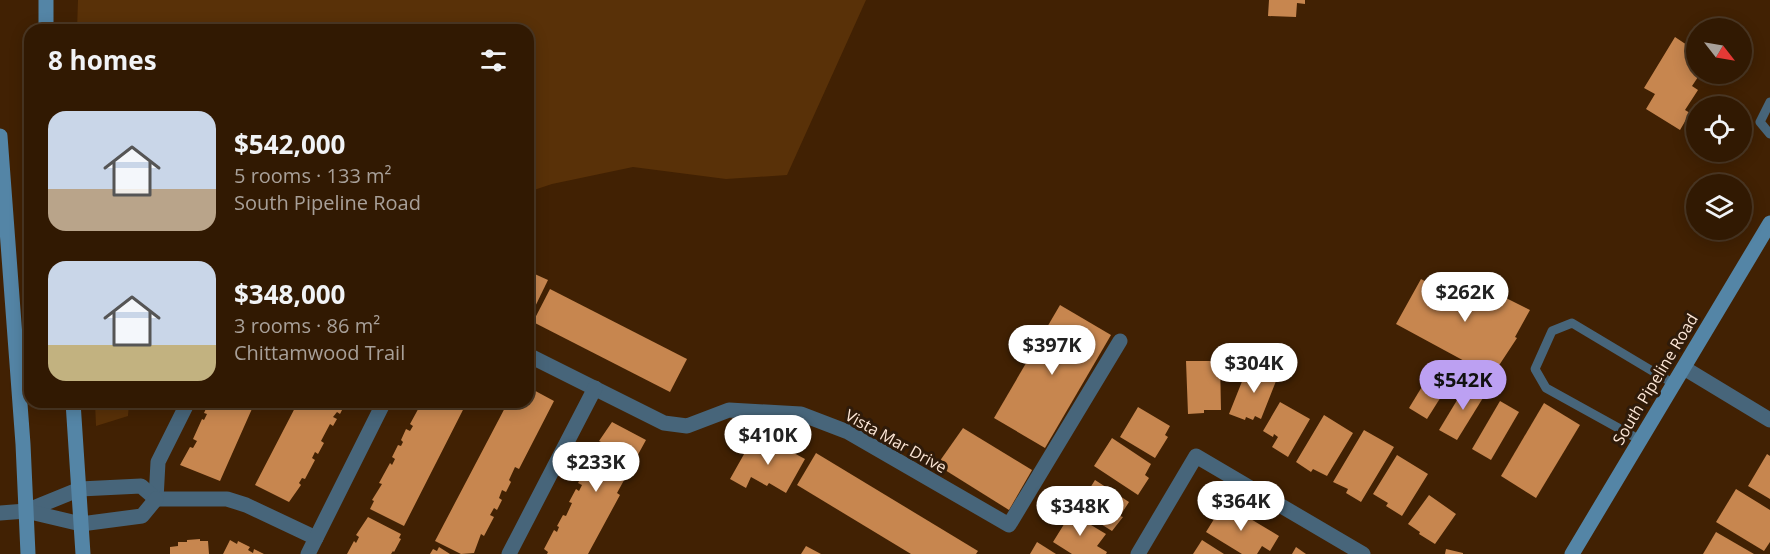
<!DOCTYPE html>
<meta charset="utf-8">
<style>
body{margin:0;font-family:"Open Sans",sans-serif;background:#3d2611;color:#f1f3f6;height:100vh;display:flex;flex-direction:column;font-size:22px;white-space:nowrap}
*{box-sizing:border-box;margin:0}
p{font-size:20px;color:#a8a099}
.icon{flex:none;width:33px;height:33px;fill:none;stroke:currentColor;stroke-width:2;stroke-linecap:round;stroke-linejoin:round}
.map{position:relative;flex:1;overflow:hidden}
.sheet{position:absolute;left:24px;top:24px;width:510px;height:384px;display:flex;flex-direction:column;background:#311902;border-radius:18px;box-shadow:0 3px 15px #0003,0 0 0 2px #4c3824}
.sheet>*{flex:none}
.needle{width:39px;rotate:121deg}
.buttons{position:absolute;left:1686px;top:18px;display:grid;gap:12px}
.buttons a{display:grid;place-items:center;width:66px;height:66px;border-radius:50%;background:#311902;box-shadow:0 3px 15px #0003,0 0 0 2px #4c3824;font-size:30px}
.price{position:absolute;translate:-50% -51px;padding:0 14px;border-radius:21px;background:#fff;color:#222;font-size:20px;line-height:39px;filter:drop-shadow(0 2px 3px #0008)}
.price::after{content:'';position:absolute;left:50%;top:36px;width:18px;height:14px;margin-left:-9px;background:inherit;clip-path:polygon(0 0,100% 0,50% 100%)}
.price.active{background:#bca0f2;color:#111}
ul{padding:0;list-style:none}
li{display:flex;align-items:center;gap:18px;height:150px;padding:0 24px}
li span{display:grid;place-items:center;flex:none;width:168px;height:120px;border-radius:18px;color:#555}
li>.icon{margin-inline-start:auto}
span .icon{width:72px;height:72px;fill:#fffc;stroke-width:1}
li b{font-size:26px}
h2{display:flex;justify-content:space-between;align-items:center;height:72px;padding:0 24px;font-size:26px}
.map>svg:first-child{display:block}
.green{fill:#593108}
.building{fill:#c7864f}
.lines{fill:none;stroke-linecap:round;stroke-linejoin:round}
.lane{stroke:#47657a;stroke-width:9}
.street{stroke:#47657a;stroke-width:15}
.secondary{stroke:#5485a6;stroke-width:15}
.labels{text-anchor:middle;stroke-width:6;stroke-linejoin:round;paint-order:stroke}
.street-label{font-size:16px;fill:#fde7d7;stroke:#2f1b0a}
</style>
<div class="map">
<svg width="1770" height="554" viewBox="0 0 1770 554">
<rect width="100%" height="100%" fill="#412103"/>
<g class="green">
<path d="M78 0H866L787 175 726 179 633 167 552 184 528 192V30H77Z"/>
<path d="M95 402H129L128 416 96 426Z"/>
</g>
<g class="building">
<path d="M1269 0H1305V4L1297 3 1296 17 1268 16Z"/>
<path d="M1675 37 1696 51V74H1700L1692 86 1698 90 1685 110 1690 113 1680 130 1646 109 1655 94 1644 88Z"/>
<path d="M528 271 548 280 530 317 528 316Z"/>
<path d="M1421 279 1452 296 1466 289H1471L1481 293 1485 285 1500 295 1530 310 1515 337 1517 338 1492 376 1396 324Z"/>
<path d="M550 289 687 359 670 392 533 322Z"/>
<path d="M1060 305 1111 335 1045 448 994 418Z"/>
<path d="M1186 361H1220L1221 410H1204V413L1188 414Z"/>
<path d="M1437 362 1456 373 1427 419 1409 408Z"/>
<path d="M1249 364 1278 376 1261 419 1255 416 1253 420 1246 417 1245 420 1229 414Z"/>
<path d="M1468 382 1486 393 1457 440 1439 430Z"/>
<path d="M528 387 554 401 519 469 515 467 509 480 511 482 506 492 502 490 499 498 502 500 497 510 494 508 490 515 494 517 484 536 481 534 474 553 461 554 435 541 508 402H528Z"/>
<path d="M1500 401 1519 412 1491 460 1472 449Z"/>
<path d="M209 402H255L220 481 180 465 190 447 193 448 197 441 193 439 202 419 204 420 207 414 204 413Z"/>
<path d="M298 402H346L340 414 337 412 333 417 337 419 333 426 330 424 321 441 324 443 318 454 315 452 312 458 315 460 305 479 302 478 299 483 301 485 289 502 255 485Z"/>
<path d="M422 402H467L404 526 370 509 374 501 372 500 382 484 379 483 390 463 392 465 395 459 392 457 398 445 401 446 403 442 401 440 406 429 410 431 413 426 410 424Z"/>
<path d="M1280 402 1310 419 1288 457 1272 447 1278 437 1274 434 1273 437 1263 431Z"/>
<path d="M1544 403 1580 425 1536 498 1501 476Z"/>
<path d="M1138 407 1170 426 1165 435 1168 437 1155 458 1120 437Z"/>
<path d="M1324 415 1353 433 1327 476 1313 469 1311 472 1296 462Z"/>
<path d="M612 422 646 440 617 493 620 495 588 554H547L548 552 544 549 554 530 557 532 559 527 557 526 563 515 566 516 572 503 569 502 576 489 579 491 582 485 578 483 588 464 592 466 596 459 590 456 595 446 600 449 603 443 599 441Z"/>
<path d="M963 428 1032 470 1009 510 937 465Z"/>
<path d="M1364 430 1394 447 1361 502 1346 493 1348 489 1333 482Z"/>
<path d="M1112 438 1151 464 1145 475 1149 478 1138 495 1094 466Z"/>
<path d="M752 440 758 443 760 441 776 450 779 445 805 459 786 493 769 483 767 486 751 477 746 488 730 479Z"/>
<path d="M816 453 978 551 976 554H911L797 485Z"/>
<path d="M1767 454 1770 456V499L1748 486Z"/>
<path d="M1397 455 1428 474 1402 516 1386 506 1388 503 1373 494Z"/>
<path d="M1095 480 1129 502 1120 516 1123 517 1112 531 1077 509Z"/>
<path d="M1736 489 1770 510V542L1764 551 1716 522Z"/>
<path d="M1429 495 1456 514 1435 544 1419 534 1420 532 1408 524Z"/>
<path d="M1224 503 1279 536 1270 551 1262 546 1257 554H1242L1206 532Z"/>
<path d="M1071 513 1106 534 1097 546 1107 552 1106 554H1072L1053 542Z"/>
<path d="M368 517 401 534 399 538 401 539 394 552 393 551 391 554H347L354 541 356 543 359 537 356 535Z"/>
<path d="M1716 532 1754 554H1703Z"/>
<path d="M200 539V541H208L209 554H170V547L178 546V542H187V540Z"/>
<path d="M230 540 237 544 238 541 250 547 248 550 253 553 254 549 264 554H223Z"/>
<path d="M1202 540 1224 554H1193Z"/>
<path d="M1037 542 1056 554H1030Z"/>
<path d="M806 546 821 554H801Z"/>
<path d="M439 547 450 554H430L433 549 437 551Z"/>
<path d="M1296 547 1306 554H1292Z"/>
<path d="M1446 549 1463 553V554H1445Z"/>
</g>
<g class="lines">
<g class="lane">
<path d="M1770 102 1760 122 1770 134"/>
<path d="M1640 440 1546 388 1535 369 1552 331 1572 323 1674 384"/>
</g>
<g class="street">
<path d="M528 355 664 423 687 426 729 410 801 414 848 432 1009 525 1120 341"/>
<path d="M1684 368 1770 420"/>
<path d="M156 499 158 462 188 402"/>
<path d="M26 511 80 489 141 486 156 499H227L246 505 316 538"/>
<path d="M0 513 26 511 81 524 142 516 156 499"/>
<path d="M308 554 384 402"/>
<path d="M509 554 595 388"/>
<path d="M1138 554 1196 456 1363 554"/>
</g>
<g class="secondary">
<path d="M46 0V30"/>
<path d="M0 136 23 444 28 554"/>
<path d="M73 402 83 554"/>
<path d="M1572 554 1770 223"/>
</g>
</g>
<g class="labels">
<g class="street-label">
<text transform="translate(1655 379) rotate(-59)" y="6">South Pipeline Road</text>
<text transform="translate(896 441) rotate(29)" y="6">Vista Mar Drive</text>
</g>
</g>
</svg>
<div class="buttons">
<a><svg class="needle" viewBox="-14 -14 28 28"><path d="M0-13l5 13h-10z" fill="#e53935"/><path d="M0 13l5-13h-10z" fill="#a8a099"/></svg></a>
<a><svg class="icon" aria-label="locate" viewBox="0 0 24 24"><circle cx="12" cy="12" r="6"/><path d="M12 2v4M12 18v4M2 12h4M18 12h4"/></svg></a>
<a><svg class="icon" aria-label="layers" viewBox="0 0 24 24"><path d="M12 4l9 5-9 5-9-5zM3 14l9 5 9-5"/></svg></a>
</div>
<b class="price" style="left:1465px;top:323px">$262K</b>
<b class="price" style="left:1052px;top:376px">$397K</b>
<b class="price" style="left:1254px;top:394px">$304K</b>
<b class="price active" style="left:1463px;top:411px">$542K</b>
<b class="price" style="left:768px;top:466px">$410K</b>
<b class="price" style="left:596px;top:493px">$233K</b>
<b class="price" style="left:1241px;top:532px">$364K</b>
<b class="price" style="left:1080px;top:537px">$348K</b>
<section class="sheet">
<h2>8 homes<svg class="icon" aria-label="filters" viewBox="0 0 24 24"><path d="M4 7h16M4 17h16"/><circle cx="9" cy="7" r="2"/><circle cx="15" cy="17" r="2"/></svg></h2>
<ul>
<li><span style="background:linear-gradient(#c9d6e8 65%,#b9a48a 0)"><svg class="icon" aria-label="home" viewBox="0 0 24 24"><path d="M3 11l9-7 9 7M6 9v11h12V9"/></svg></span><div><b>$542,000</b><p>5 rooms · 133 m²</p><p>South Pipeline Road</p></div></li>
<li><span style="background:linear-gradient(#c9d6e8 70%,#c2b280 0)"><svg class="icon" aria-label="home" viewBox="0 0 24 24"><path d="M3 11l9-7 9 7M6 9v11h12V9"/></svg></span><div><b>$348,000</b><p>3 rooms · 86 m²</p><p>Chittamwood Trail</p></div></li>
</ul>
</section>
</div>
